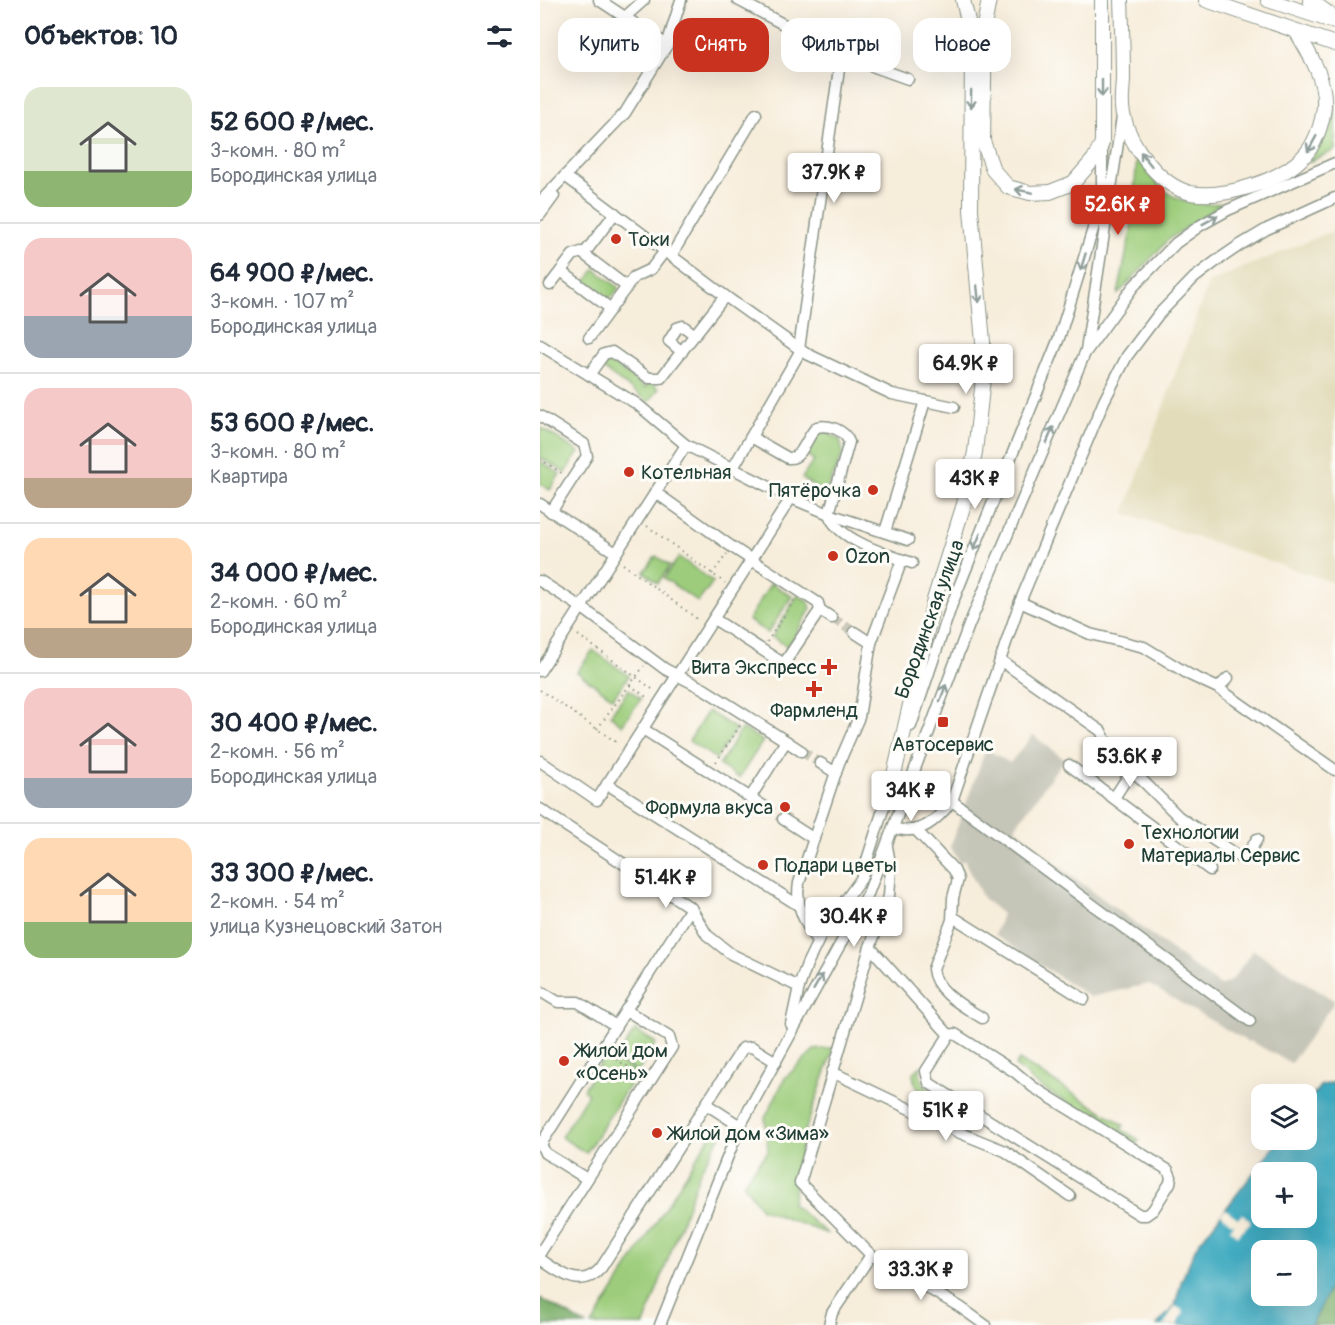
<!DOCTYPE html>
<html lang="ru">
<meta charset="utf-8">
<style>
body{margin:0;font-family:Pangolin,sans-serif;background:#f6f6f7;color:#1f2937;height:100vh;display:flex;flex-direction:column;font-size:22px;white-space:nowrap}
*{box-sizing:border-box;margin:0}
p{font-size:20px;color:#747a83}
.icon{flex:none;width:33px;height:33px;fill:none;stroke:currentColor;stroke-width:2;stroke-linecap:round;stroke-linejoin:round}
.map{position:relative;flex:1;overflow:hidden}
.details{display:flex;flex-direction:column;background:#fff;width:540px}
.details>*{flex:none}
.guide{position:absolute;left:18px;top:18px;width:570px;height:54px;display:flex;gap:12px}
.buttons{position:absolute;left:711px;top:1084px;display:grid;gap:12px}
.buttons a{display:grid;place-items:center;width:66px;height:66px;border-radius:12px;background:#fff;box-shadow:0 6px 24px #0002;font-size:30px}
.price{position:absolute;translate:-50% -51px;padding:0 14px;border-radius:6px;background:#fff;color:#222;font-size:20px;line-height:39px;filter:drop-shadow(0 2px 3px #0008)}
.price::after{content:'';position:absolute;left:50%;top:36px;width:18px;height:14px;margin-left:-9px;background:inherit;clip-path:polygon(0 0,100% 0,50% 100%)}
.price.selected{background:#c8321e;color:#fff}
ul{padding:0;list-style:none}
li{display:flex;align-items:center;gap:18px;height:150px;padding:0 24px}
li+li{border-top:2px solid #e0e1e3}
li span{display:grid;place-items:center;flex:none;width:168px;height:120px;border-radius:18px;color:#555}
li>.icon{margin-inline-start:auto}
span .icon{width:72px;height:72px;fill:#fffc;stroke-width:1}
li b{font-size:26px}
h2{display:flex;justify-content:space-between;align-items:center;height:72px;padding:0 24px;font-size:26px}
.chip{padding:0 21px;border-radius:18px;background:#fff;box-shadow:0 6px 24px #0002;font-size:21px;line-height:54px}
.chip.selected{background:#c8321e;color:#fff}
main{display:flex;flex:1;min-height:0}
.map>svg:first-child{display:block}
.built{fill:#e2dcba}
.industrial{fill:#c5c5b8}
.green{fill:#9dcd7c;stroke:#5e8558;stroke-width:1.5}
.forest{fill:#7eb06c;stroke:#4e7650;stroke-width:1.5}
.water{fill:#40aac0;stroke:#30747a;stroke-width:1.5;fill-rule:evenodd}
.pier{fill:#f7eddb}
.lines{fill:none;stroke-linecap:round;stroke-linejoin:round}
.minor-tunnel{stroke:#cccaba;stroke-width:10;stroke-dasharray:10 5;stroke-linecap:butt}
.minor-casing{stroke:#8b9588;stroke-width:13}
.major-casing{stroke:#8b9588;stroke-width:16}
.path{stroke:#8b9588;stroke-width:2;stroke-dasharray:1.5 4.5;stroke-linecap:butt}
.minor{stroke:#fff;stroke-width:10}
.major{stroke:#fff;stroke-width:14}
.oneway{stroke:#8f9e9a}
.poi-dot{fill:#c8321e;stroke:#fdfcf7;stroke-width:2}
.labels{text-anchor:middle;stroke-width:6;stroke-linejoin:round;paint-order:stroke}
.poi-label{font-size:20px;fill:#1f3d34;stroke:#fdfcf7;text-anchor:start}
.street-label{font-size:20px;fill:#1f3d34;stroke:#fdfcf7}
</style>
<main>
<section class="details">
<h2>Объектов: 10<svg class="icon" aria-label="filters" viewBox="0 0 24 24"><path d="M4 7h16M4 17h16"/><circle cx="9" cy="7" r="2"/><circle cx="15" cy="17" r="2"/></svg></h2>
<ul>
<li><span style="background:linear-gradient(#dfe7d0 70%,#8fb573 0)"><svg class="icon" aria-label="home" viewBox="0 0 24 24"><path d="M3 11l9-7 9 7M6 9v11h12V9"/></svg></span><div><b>52 600 ₽/мес.</b><p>3-комн. · 80 m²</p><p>Бородинская улица</p></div></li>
<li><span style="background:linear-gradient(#f6c9c9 65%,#9aa5b1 0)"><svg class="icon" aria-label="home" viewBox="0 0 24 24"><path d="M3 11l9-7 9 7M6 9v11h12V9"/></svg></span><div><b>64 900 ₽/мес.</b><p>3-комн. · 107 m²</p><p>Бородинская улица</p></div></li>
<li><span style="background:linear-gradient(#f6c9c9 75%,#b9a48a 0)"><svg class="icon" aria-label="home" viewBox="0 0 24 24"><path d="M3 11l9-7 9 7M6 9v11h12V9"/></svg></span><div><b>53 600 ₽/мес.</b><p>3-комн. · 80 m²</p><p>Квартира</p></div></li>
<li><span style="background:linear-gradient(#ffd9b3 75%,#b9a48a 0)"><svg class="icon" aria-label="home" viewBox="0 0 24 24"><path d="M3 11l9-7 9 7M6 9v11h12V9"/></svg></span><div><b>34 000 ₽/мес.</b><p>2-комн. · 60 m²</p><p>Бородинская улица</p></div></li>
<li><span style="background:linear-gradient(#f6c9c9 75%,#9aa5b1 0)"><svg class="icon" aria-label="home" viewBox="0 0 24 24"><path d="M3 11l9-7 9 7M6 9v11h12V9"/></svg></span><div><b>30 400 ₽/мес.</b><p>2-комн. · 56 m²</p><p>Бородинская улица</p></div></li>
<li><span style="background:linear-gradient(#ffd9b3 70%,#8fb573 0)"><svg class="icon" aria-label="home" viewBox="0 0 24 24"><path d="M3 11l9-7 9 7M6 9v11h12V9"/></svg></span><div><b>33 300 ₽/мес.</b><p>2-комн. · 54 m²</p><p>улица Кузнецовский Затон</p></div></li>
</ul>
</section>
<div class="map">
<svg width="795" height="1325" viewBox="0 0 795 1325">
<rect width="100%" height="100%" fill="#fdfcf7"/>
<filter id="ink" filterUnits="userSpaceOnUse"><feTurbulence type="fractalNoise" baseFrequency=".0167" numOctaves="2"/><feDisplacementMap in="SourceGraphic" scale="12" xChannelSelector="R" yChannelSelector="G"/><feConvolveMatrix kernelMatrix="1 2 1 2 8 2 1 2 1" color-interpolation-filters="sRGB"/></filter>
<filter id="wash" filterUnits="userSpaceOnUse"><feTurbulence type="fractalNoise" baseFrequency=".008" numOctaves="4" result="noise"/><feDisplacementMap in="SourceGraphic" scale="24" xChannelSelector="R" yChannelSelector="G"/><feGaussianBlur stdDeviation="1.35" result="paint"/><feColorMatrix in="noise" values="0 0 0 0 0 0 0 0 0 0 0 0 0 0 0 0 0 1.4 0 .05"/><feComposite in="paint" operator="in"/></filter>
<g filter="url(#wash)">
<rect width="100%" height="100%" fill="#f7eddb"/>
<path class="built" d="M795 230V583L584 513 669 282Z"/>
<path class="industrial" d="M493 735 524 759 475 827 512 861 680 986 692 980 713 950 795 1001 751 1063 710 1041 708 1042 608 984 550 997 455 935 462 914 443 898 424 860 420 862 410 847 446 749 470 763Z"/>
<g class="green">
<path d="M795 102V150L768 162C785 140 791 130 795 102Z"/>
<path d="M597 158C622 194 638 208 683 203L629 239 578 294 591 230Z"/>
<path d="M55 269 78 287V290L69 300H66L44 284Z"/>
<path d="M69 361 105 388 110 382 119 389 109 402 63 369Z"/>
<path d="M0 427 39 452 25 473 0 457Z"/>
<path d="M284 430 300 440 303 453 285 494 262 478 274 460 265 454 277 432Z"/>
<path d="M0 461 20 474 10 490 0 484Z"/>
<path d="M116 556 130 566 118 583 104 572Z"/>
<path d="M139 557 173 582 158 602 124 578Z"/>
<path d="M231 583 252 596 228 633 208 620Z"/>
<path d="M258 595 269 602 271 609 248 647 232 637Z"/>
<path d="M53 650 89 676 73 698 37 672Z"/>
<path d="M89 689 101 699 82 725 70 715Z"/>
<path d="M168 711 196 729 176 759 149 741Z"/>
<path d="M202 728 223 741 199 778 179 765Z"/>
<path d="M95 1030 116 1043 98 1072 77 1058Z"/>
<path d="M294 1048 264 1134 252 1204 288 1234 221 1209 203 1183 228 1151 225 1118 245 1078 274 1050Z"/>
<path d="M66 1054 97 1073 46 1153 21 1137 48 1094 43 1090Z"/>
<path d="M479 1060 584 1125 581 1129 599 1140 596 1145 494 1083 485 1073 475 1066Z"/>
<path d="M381 1066C376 1087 396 1093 411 1103L410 1105C392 1099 374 1096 373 1073Z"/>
<path d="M175 1132 182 1134 161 1169 104 1325H52L172 1133Z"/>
</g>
<g class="forest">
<path d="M795 1277V1325H772Z"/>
<path d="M0 1297V1298L46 1325H0Z"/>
</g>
<path class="water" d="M795 1082V1277L772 1325H617L635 1306 641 1282 656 1247 739 1140H766L767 1104 780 1086ZM722 1173H766V1218H722ZM722 1251H766V1296H722Z"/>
<g class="pier">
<path d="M685 1209 698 1218 703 1214 711 1222 697 1236 690 1229 695 1222 692 1224 681 1214Z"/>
<path d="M635 1306 644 1311 637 1325H624Z"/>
</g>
</g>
<g filter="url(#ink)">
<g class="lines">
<g class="minor-tunnel">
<path d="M292 618 314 632"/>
<path d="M261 751 280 763"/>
<path d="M225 807 243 819"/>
</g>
<defs>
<g id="minor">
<path d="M59 0 127 45"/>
<path d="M198 0 301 55 368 79"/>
<path d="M85 17 104 0"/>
<path d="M25 176 185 296 265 353 352 394 414 407"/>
<path d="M0 202 85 113 127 45 141 0"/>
<path d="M0 215 14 196"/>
<path d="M44 254 75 213"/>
<path d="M131 256 216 114"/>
<path d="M21 271 71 309"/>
<path d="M10 285 33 255 41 252 87 287"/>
<path d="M49 338 94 277 111 269 125 251"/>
<path d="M0 345 97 404 146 445 251 498 289 514 368 540"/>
<path d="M259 349 301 55"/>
<path d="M546 350 582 117"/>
<path d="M142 352 129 341 137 328 143 326 155 335"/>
<path d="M49 375 64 354 72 352 109 378H121L185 296"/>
<path d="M0 416 44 444 47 456 11 512"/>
<path d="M211 437 248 458C263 460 266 436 277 427 288 424 305 430 309 442L289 514C297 540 348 555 372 563"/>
<path d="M193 468 261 350"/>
<path d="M115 492 192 547 278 603 280 610 245 662H241L174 619"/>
<path d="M0 504 76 553"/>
<path d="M345 532 385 401"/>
<path d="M0 581 41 607 125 669 164 689 246 741 210 798"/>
<path d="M480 602 550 634 604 647 650 675 678 688 688 678"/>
<path d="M280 610 292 618"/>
<path d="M314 632 331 643"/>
<path d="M460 660 561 731 568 746 639 817 704 860 717 839"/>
<path d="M0 671 146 445"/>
<path d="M678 688 795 770"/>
<path d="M371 726 412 604 519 338 562 200V143"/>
<path d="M103 729 225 807"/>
<path d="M246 741 261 751"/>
<path d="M0 761 57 800 251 498"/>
<path d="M280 763 296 773"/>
<path d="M529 765 670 870"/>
<path d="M67 784 258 905"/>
<path d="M574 798 592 770"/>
<path d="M412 801 710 1021"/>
<path d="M0 809 151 908 167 935 191 954 259 987"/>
<path d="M243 819 274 839"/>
<path d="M353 828C381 836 396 821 412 801L480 602 564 401 587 356 618 315 654 278 675 262 700 245 727 229 795 198"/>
<path d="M376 830 414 870 418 879 413 898 412 920 393 969C395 992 425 1007 442 1018"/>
<path d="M413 917 544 999"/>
<path d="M277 942C265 922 255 907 259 883L299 763 319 717 331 643 362 560"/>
<path d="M330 947 409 1035 415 1034 475 1072 493 1087 628 1170 631 1177 630 1183 613 1210 606 1215H600L389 1083 386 1071 409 1035"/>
<path d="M0 991 18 1002H38L76 1026"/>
<path d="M251 1024 259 987 267 964 283 931 321 879 355 772"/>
<path d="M292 1072 418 1132 465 1151 530 1196"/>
<path d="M166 1104 203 1048 212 1047 236 1062"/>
<path d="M47 1179 5 1153 1 1144 86 1010"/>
<path d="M0 1253 132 1047 129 1037 86 1010 151 908"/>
<path d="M331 1255 420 1307 445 1325"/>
<path d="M0 1259C19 1272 41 1291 61 1268L166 1104 200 1126"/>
<path d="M120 1325 200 1126 328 894 429 625 545 353 593 287 636 243 661 225 688 210 795 163"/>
<path d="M289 1325 292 1313 331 1255 260 1183 330 947 349 896 351 868 347 847"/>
</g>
<g id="major">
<path d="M449 0 445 21 443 141 453 170 468 187 490 193 510 192 533 183 554 159 562 143V0"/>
<path d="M581 0C582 26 583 51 583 77 583 89 580 102 583 114 589 144 619 186 651 193 684 199 741 181 764 156 775 145 783 122 784 106 786 79 769 53 756 31"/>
<path d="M666 0 795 44"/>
<path d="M728 0 795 22"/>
<path d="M770 0 793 17"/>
<path d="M353 779 394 600 424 504 435 452 443 379V342L431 210 432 38 423 0"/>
</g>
</defs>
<use href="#minor" class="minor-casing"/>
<use href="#major" class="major-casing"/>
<g class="path">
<path d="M0 459 23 474"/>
<path d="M107 526 185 583"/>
<path d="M83 564 160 621"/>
<path d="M172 574 187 554"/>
<path d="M38 635 115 691"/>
<path d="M227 642 255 599"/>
<path d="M90 685 109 699"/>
<path d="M0 690 79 744"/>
<path d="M57 729 104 666"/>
<path d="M176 762 201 724"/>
<path d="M71 1056 101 1075"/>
</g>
<use href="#minor" class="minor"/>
<use href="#major" class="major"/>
</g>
<defs><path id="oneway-shaft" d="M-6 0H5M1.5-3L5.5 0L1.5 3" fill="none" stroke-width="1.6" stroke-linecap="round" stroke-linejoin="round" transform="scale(1.5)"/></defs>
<g class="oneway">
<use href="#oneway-shaft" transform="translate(562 88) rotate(90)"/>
<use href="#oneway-shaft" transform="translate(431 99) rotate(91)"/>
<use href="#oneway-shaft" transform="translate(772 144) rotate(119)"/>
<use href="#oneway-shaft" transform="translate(606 159) rotate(-128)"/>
<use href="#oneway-shaft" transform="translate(484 191) rotate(-169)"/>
<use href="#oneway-shaft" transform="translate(670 220) rotate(-29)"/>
<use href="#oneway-shaft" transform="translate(543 262) rotate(107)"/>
<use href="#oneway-shaft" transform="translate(438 294) rotate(84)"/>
<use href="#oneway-shaft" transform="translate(510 435) rotate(-67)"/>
<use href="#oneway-shaft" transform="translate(437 542) rotate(112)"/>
<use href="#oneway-shaft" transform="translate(403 693) rotate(-70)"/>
<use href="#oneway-shaft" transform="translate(278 982) rotate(-60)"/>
</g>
</g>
<g class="poi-dot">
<circle cx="76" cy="239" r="6"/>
<circle cx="89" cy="472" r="6"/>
<circle cx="333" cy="490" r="6"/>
<circle cx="293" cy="556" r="6"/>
<path d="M286 658h6v6h6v6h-6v6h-6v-6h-6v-6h6z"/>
<path d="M271 680h6v6h6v6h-6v6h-6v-6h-6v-6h6z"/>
<rect x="397" y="716" width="12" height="12" rx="3"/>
<circle cx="245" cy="807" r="6"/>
<circle cx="589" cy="844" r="6"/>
<circle cx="223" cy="865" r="6"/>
<circle cx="24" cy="1061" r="6"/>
<circle cx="117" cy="1133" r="6"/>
</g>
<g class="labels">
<g class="poi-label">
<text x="88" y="246">Токи</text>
<text x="101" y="479">Котельная</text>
<text x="321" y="497" text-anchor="end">Пятёрочка</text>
<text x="305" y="563">Ozon</text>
<text x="277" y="674" text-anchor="end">Вита Экспресс</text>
<text x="274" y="717" text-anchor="middle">Фармленд</text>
<text x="403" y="751" text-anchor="middle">Автосервис</text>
<text x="233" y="814" text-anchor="end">Формула вкуса</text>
<text x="601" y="839">Технологии<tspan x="601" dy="23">Материалы Сервис</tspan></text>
<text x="235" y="872">Подари цветы</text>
<text x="36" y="1057">Жилой дом<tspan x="36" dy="23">«Осень»</tspan></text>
<text x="129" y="1140">Жилой дом «Зима»</text>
</g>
<g class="street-label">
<text transform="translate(389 619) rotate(-70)" y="7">Бородинская улица</text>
</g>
</g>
</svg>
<div class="buttons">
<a><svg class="icon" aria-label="layers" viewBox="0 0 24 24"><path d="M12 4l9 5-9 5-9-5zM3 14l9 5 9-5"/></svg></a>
<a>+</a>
<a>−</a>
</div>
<b class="price" style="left:294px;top:204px">37.9K ₽</b>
<b class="price selected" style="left:578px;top:236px">52.6K ₽</b>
<b class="price" style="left:426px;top:395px">64.9K ₽</b>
<b class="price" style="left:435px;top:510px">43K ₽</b>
<b class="price" style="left:590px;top:788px">53.6K ₽</b>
<b class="price" style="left:371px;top:822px">34K ₽</b>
<b class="price" style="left:126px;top:909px">51.4K ₽</b>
<b class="price" style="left:314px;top:948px">30.4K ₽</b>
<b class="price" style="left:406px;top:1142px">51K ₽</b>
<b class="price" style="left:381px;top:1301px">33.3K ₽</b>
<div class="guide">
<a class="chip">Купить</a>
<a class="chip selected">Снять</a>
<a class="chip">Фильтры</a>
<a class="chip">Новое</a>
</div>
</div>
</main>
